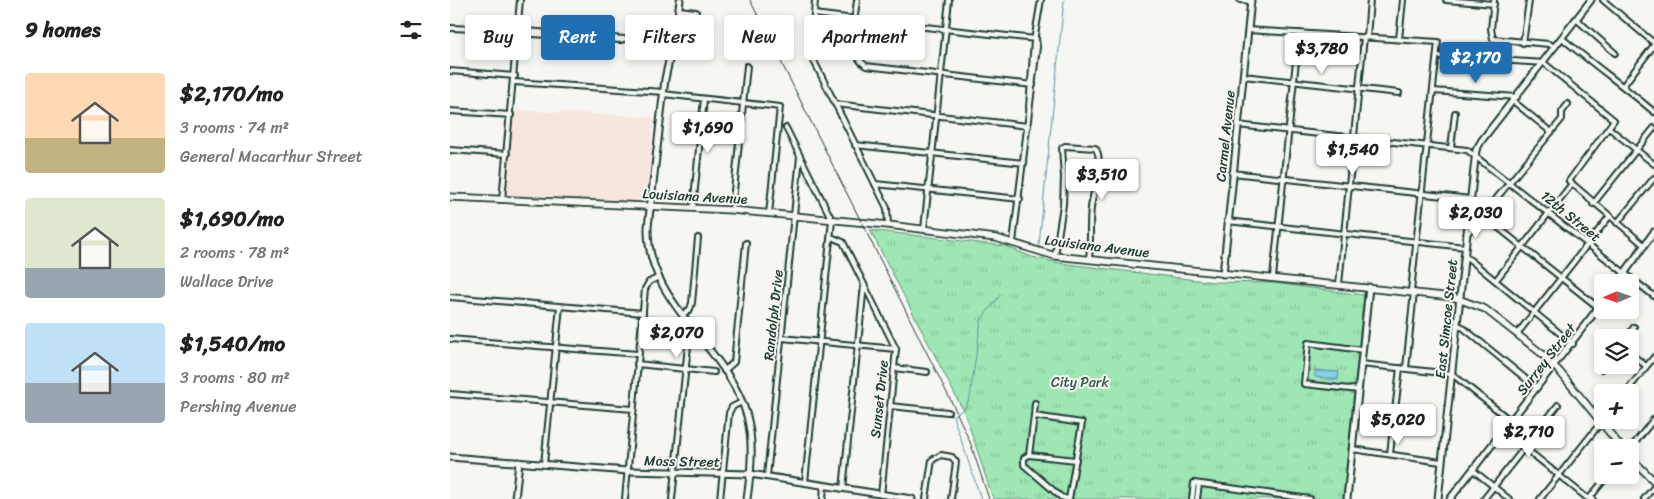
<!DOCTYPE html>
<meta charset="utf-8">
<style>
body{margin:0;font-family:Sriracha,sans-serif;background:#f6f6f6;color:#222;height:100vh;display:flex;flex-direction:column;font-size:19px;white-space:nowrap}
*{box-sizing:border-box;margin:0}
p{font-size:16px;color:#767676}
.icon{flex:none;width:28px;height:28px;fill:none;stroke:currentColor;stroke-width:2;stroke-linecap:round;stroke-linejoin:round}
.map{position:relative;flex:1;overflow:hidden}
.drawer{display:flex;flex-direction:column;background:#fff;width:450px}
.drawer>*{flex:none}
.banner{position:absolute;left:15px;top:15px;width:475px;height:45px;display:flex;gap:10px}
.needle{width:32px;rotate:268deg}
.tools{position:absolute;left:1144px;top:274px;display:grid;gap:10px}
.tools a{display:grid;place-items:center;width:45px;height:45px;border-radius:5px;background:#fff;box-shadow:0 2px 8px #0003;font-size:25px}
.price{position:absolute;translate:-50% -42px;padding:0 11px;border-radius:5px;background:#fff;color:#222;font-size:16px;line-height:32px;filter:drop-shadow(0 1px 2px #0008)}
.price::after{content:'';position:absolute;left:50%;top:30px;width:15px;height:11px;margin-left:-8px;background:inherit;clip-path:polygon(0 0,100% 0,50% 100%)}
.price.on{background:#1f6fb2;color:#fff}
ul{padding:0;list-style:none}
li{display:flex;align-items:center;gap:15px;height:125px;padding:0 25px}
li span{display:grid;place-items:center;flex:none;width:140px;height:100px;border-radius:5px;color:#555}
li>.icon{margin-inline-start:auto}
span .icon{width:60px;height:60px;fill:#fffc;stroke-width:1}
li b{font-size:21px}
h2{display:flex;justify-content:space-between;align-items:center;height:60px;padding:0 25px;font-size:21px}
.chip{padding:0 18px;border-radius:5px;background:#fff;box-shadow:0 2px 8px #0003;font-size:18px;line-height:45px}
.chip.on{background:#1f6fb2;color:#fff}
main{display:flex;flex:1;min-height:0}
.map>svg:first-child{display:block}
.built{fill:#f7e6de}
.park{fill:url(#park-tufts);stroke:#5e9274}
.water{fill:url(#water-rules);stroke:#5e95a1}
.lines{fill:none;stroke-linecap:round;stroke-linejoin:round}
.stream{stroke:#5e95a1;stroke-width:1}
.street-casing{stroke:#1f3d34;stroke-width:8}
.secondary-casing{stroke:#1f3d34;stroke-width:9}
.primary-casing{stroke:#1f3d34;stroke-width:9}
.street{stroke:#f6f6f2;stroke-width:4}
.secondary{stroke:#f6f6f2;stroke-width:5}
.primary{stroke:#f6f6f2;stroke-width:5.5}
.rail{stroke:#1f3d34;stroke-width:1}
.labels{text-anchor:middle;stroke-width:4;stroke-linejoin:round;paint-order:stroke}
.street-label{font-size:14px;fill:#1f3d34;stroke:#f6f6f2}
.park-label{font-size:14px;fill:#385f4e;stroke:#f6f6f2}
</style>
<main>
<section class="drawer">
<h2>9 homes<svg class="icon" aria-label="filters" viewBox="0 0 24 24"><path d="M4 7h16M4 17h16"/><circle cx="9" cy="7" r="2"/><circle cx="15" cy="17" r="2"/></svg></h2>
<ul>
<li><span style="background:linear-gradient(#ffd9b3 65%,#c2b280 0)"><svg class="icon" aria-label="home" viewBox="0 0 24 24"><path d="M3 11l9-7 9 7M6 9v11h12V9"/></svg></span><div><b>$2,170/mo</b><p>3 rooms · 74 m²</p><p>General Macarthur Street</p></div></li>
<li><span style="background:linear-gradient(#dfe7d0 70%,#9aa5b1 0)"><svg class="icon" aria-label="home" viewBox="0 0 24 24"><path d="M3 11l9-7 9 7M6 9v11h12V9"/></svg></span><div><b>$1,690/mo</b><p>2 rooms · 78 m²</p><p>Wallace Drive</p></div></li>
<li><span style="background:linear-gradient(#bfe0f5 60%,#9aa5b1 0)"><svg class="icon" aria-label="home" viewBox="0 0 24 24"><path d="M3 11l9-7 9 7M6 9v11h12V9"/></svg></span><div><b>$1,540/mo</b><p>3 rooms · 80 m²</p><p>Pershing Avenue</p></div></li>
</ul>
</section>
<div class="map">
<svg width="1204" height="499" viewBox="0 0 1204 499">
<defs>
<pattern id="park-tufts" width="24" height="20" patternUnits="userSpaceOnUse" patternTransform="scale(1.25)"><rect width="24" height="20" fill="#9ee6b4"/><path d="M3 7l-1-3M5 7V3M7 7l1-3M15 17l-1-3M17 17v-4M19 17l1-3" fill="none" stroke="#88c69b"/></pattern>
<pattern id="water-rules" width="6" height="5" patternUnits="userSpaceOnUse" patternTransform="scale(1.25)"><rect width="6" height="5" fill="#88d0e9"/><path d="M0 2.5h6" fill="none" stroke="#6faabe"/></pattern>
</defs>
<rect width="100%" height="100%" fill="#f6f6f2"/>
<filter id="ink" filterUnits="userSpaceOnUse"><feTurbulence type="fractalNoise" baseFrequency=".02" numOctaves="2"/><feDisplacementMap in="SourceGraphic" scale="10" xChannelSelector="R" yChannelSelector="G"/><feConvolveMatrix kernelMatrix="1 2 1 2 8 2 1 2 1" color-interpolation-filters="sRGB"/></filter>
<g filter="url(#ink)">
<path class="built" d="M64 110 204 117 196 202 56 195Z"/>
<path class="park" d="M420 230 555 246 582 257 610 263 763 282 824 283 914 295 893 499H543L516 416Z"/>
<path class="water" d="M865 370 889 372 888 380 865 377Z"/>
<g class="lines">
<g class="stream">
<path d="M589 245 614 0"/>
<path d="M531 499 503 416 515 408 520 397 531 320 551 294"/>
</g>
<defs>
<g id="street">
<path d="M365 0 361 55 437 208 438 225"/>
<path d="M407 0C405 20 396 52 416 66L583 85"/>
<path d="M790 0 800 1"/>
<path d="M996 0 1044 4"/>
<path d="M1044 0 1041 29 1043 39 1099 44 1105 47"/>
<path d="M1153 0 1204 43"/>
<path d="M229 10 246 12 245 18 237 17"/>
<path d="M364 14 405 19"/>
<path d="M1126 19 1165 53"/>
<path d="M448 24 586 39"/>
<path d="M0 28 76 31 224 43"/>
<path d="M798 30 988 42 961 291"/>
<path d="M68 33 171 40"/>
<path d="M917 37 920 0"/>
<path d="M1112 38C1142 64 1174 86 1204 112"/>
<path d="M949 39 953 0"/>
<path d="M1073 43 1079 1"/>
<path d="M987 56 1094 63 1164 120 1119 181 1194 245"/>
<path d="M0 71 65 76"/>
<path d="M793 76 949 93"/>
<path d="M64 82 214 92"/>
<path d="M1173 86 1204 45"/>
<path d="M983 91 1067 97"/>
<path d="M213 94 330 107 319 214"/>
<path d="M1063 101 1101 132"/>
<path d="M385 104 578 126"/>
<path d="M579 107 584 41 591 0"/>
<path d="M0 111 61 115"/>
<path d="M787 125 1017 150 1204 296"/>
<path d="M336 128 382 220 355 482"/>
<path d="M1159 128 1204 164"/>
<path d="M405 145 574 163"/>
<path d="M1001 148 1005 113"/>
<path d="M0 150 57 154"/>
<path d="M782 173 1021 199"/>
<path d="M425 184 570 199"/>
<path d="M52 200 70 0"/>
<path d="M1143 204 1204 128"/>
<path d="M1020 205 1149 308"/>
<path d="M243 208 254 99"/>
<path d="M282 210 297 66"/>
<path d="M777 221 1015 247"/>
<path d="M1167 223 1204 178"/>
<path d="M474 229 499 0"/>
<path d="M1017 234 1112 119V112L1118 104"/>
<path d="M381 237 393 242 446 349 431 495"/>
<path d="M563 242 587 47 586 39"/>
<path d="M1014 255 1123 344"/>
<path d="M605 256 613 205 614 177 612 148 615 146 645 148C655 158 642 195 641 208 639 225 641 242 639 259"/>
<path d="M823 277 849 33"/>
<path d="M1046 280 1121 185"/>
<path d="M889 284 914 37"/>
<path d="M0 297 193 313"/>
<path d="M232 315 240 309 242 303 248 238"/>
<path d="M1006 325 1011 326 1087 388"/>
<path d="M1067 334 1159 217"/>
<path d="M332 338 446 349"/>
<path d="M1176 338 1184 327"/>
<path d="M0 339 188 354"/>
<path d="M1180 353 1196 366"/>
<path d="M187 364 264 372"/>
<path d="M911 364 1002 374 1061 421"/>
<path d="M444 368 477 372"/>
<path d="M956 368 964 292"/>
<path d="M1151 369 1154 365"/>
<path d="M274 371 284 362 296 243"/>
<path d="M909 390 854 384 858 343 913 350"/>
<path d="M1176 392 1204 357"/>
<path d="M0 394 183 409"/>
<path d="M440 406 498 412"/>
<path d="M584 416 585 403"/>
<path d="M1054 431 1137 498 1143 499"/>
<path d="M902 449 991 462"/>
<path d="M1180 449 1204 419"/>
<path d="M940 454 950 368"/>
<path d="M579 455 574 458V465L611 497 618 499"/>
<path d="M94 464 110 306"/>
<path d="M1023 470 1059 499"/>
<path d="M317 476 350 157"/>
<path d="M393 489 414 285"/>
<path d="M175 499 195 289 199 282 207 278"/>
<path d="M222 499 238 346 247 335"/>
<path d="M270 499 279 413 282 407 292 402"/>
<path d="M373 499 374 486"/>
<path d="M476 499 482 460 491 455 502 457 506 462 501 499"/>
<path d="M619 499 632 423 584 416 579 455 626 460"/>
<path d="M742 499 744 483 860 499"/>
<path d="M747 499 749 484"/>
<path d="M1034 499 1108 405"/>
<path d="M1090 499 1153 420"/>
<path d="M1139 499 1158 475"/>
<path d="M1194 499 1204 487"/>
</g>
<g id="secondary">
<path d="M230 0 226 29 215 79 198 227C196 305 277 345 297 416 304 443 301 471 297 499"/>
<path d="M773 274 801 0"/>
<path d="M1168 282 1204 232"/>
<path d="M0 457 178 471 300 474 462 499"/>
<path d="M65 499 69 462"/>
<path d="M897 499 919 287"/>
<path d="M988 499 1026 150 1032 140 1141 0"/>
<path d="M1000 499 1152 303"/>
</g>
<g id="primary">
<path d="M0 197 282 210 438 225 546 238 605 256 1003 297 1035 309 1091 353 1110 372 1172 448"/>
<path d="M1180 457 1204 481"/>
</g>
</defs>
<use href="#street" class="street-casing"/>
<use href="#secondary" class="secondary-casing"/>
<use href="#primary" class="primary-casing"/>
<use href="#street" class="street"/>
<use href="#secondary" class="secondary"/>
<use href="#primary" class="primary"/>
<path class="rail" d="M300 0 506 411 520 442 539 499"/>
</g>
</g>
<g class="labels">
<g class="street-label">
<text transform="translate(775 136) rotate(-84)" y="5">Carmel Avenue</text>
<text transform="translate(245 196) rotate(3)" y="5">Louisiana Avenue</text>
<text transform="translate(1121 216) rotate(39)" y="5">12th Street</text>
<text transform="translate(647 246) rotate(7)" y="5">Louisiana Avenue</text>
<text transform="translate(323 315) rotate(-84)" y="5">Randolph Drive</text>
<text transform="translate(996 319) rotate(-84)" y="5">East Simcoe Street</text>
<text transform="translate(1096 359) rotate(-52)" y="5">Surrey Street</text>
<text transform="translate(429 399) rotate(-84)" y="5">Sunset Drive</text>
<text transform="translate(232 461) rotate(1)" y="5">Moss Street</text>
</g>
<g class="park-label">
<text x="630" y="387">City Park</text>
</g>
</g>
</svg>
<div class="tools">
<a><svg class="needle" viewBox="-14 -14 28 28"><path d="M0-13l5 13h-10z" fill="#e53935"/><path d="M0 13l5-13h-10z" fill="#767676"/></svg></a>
<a><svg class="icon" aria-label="layers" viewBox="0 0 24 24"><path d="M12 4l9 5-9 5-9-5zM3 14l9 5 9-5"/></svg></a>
<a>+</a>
<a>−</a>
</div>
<b class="price" style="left:872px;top:75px">$3,780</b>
<b class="price on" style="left:1026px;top:84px">$2,170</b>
<b class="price" style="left:258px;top:154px">$1,690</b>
<b class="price" style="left:903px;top:176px">$1,540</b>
<b class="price" style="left:652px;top:201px">$3,510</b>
<b class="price" style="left:1026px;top:239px">$2,030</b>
<b class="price" style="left:227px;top:359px">$2,070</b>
<b class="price" style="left:948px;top:446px">$5,020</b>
<b class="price" style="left:1079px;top:458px">$2,710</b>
<div class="banner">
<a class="chip">Buy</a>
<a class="chip on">Rent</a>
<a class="chip">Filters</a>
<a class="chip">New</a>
<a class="chip">Apartment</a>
</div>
</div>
</main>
